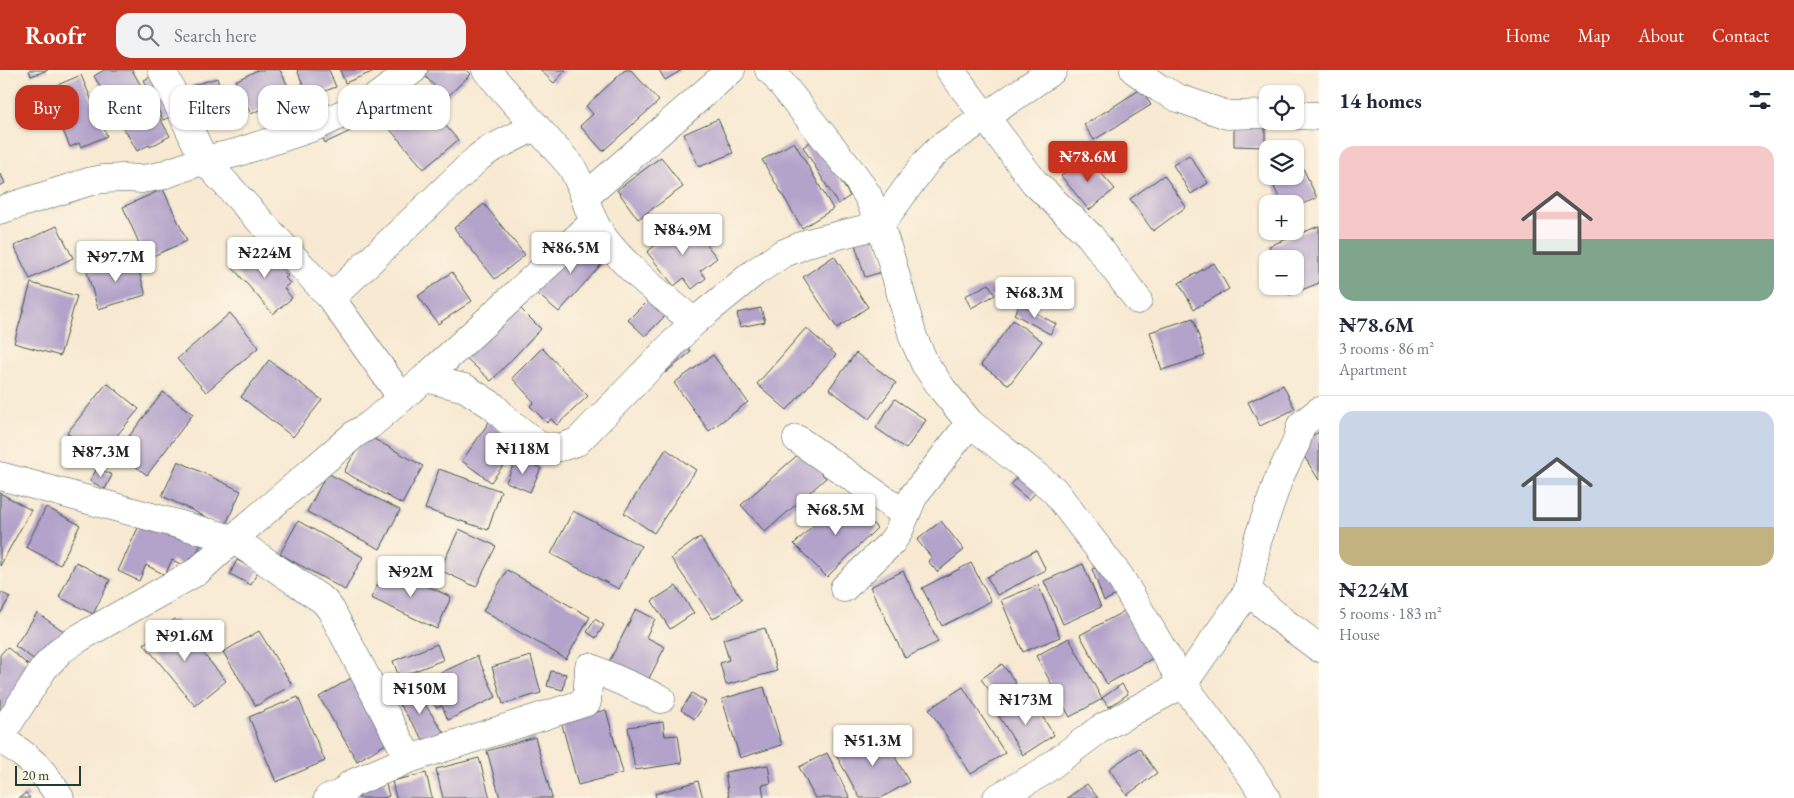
<!DOCTYPE html>
<meta charset="utf-8">
<style>
body{margin:0;font-family:"EB Garamond",serif;background:#f2f2f3;color:#1f2937;height:100vh;display:flex;flex-direction:column;font-size:19px;white-space:nowrap}
*{box-sizing:border-box;margin:0}
p{font-size:16px;color:#747a83}
.icon{flex:none;width:28px;height:28px;fill:none;stroke:currentColor;stroke-width:2;stroke-linecap:round;stroke-linejoin:round}
.map{position:relative;flex:1;overflow:hidden}
.sheet{display:flex;flex-direction:column;background:#fff;width:475px}
.sheet>*{flex:none}
.banner{position:absolute;left:15px;top:15px;width:475px;height:45px;display:flex;gap:10px}
.buttons{position:absolute;left:1259px;top:15px;display:grid;gap:10px}
.buttons a{display:grid;place-items:center;width:45px;height:45px;border-radius:10px;background:#fff;box-shadow:0 1px 4px #0004;font-size:25px}
.scale{position:absolute;left:15px;bottom:12px;width:66px;box-sizing:border-box;padding-left:5px;border:2px solid #1f3d34;border-top:0;font-size:14px;line-height:18px;white-space:nowrap;color:#1f3d34;-webkit-text-stroke:4px #fcf5e5;paint-order:stroke}
.price{position:absolute;translate:-50% -42px;padding:0 11px;border-radius:5px;background:#fff;color:#222;font-size:16px;line-height:32px;filter:drop-shadow(0 1px 2px #0008)}
.price::after{content:'';position:absolute;left:50%;top:30px;width:15px;height:11px;margin-left:-8px;background:inherit;clip-path:polygon(0 0,100% 0,50% 100%)}
.price.on{background:#c8321e;color:#fff}
ul{padding:0;list-style:none}
li{display:grid;align-content:center;gap:10px;height:265px;padding:0 20px}
li+li{border-top:1px solid #e0e1e3}
li span{display:grid;place-items:center;height:155px;border-radius:15px;color:#555}
li>.icon{margin-inline-start:auto}
span .icon{width:90px;height:90px;fill:#fffc;stroke-width:1}
li b{font-size:21px}
h2{display:flex;justify-content:space-between;align-items:center;height:60px;padding:0 20px;font-size:21px}
.tag{padding:0 18px;border-radius:15px;background:#fff;box-shadow:0 1px 4px #0004;font-size:18px;line-height:45px}
.tag.on{background:#c8321e;color:#fff}
header{display:flex;align-items:center;gap:30px;box-sizing:border-box;height:70px;padding:0 25px;background:#c8321e;color:#fff}
header strong{font-size:24px}
nav{display:flex;gap:28px;margin-inline-start:auto;font-size:18px}
.search{width:350px;height:45px;background:#f2f2f3;display:flex;align-items:center;gap:12px;box-sizing:border-box;padding:0 18px;border-radius:15px;color:#747a83;font-size:19px}
main{display:flex;flex:1;min-height:0}
.map>svg:first-child{display:block}
.building{fill:#b3a2ca}
.lines{fill:none;stroke-linecap:round;stroke-linejoin:round}
.minor-casing{stroke:#40574c;stroke-width:29}
.minor{stroke:#fff;stroke-width:28}
</style>
<header>
<strong>Roofr</strong>
<div class="search"><svg class="icon" aria-label="search" viewBox="0 0 24 24"><circle cx="10" cy="10" r="6"/><path d="M15 15l6 6"/></svg>Search here</div>
<nav><a>Home</a><a>Map</a><a>About</a><a>Contact</a></nav>
</header>
<main>
<div class="map">
<svg width="1319" height="728" viewBox="0 0 1319 728">
<rect width="100%" height="100%" fill="#fcf5e5"/>
<filter id="ink" filterUnits="userSpaceOnUse"><feTurbulence type="fractalNoise" baseFrequency=".02" numOctaves="2"/><feDisplacementMap in="SourceGraphic" scale="10" xChannelSelector="R" yChannelSelector="G"/><feConvolveMatrix kernelMatrix="1 2 1 2 8 2 1 2 1" color-interpolation-filters="sRGB"/></filter>
<filter id="wash" filterUnits="userSpaceOnUse"><feTurbulence type="fractalNoise" baseFrequency=".0096" numOctaves="4" result="noise"/><feDisplacementMap in="SourceGraphic" scale="20" xChannelSelector="R" yChannelSelector="G"/><feGaussianBlur stdDeviation="1.12" result="paint"/><feColorMatrix in="noise" values="0 0 0 0 0 0 0 0 0 0 0 0 0 0 0 0 0 1.4 0 .05"/><feComposite in="paint" operator="in"/></filter>
<g filter="url(#wash)">
<rect width="100%" height="100%" fill="#f8e9d2"/>
<g id="blocks">
<g class="building">
<path d="M29 0H48L31 6Z"/>
<path d="M104 0H132L170 66 150 77 149 75 137 81 94 6Z"/>
<path d="M258 0H280L292 24 251 44 235 11Z"/>
<path d="M297 0H329L336 17 308 27Z"/>
<path d="M340 0H377L345 13Z"/>
<path d="M425 0H467L471 4 446 28 422 3Z"/>
<path d="M540 0H566L554 13Z"/>
<path d="M625 0H631L659 31 603 81 580 56 593 44 586 36Z"/>
<path d="M659 0H682L665 10Z"/>
<path d="M156 4 176 44 163 50 144 10Z"/>
<path d="M81 5 107 66 81 77 79 73 70 77 46 20Z"/>
<path d="M217 8 230 53 204 60 191 16Z"/>
<path d="M37 17 41 30 28 33 24 21Z"/>
<path d="M1141 19 1151 35 1094 70 1084 55Z"/>
<path d="M415 20 458 70 424 99 381 49Z"/>
<path d="M300 30 305 44 275 53 270 39Z"/>
<path d="M350 44 357 58 325 73 318 58Z"/>
<path d="M718 49 733 83 699 97 684 64Z"/>
<path d="M1234 50H1265V77L1234 76Z"/>
<path d="M815 69 850 126 838 134 803 77Z"/>
<path d="M794 72 833 139 802 158 762 90Z"/>
<path d="M1291 72 1294 79H1276Z"/>
<path d="M1295 81 1317 128 1295 137V134H1282L1269 106H1295Z"/>
<path d="M1189 85 1208 113 1191 124 1173 95Z"/>
<path d="M1086 86 1115 119 1089 140 1061 106Z"/>
<path d="M661 87 683 117 638 149 617 120Z"/>
<path d="M0 103 5 113 0 116Z"/>
<path d="M1164 105 1186 137 1153 161 1130 129Z"/>
<path d="M163 119 187 171 146 189 123 137Z"/>
<path d="M484 134 525 185 495 209 454 158Z"/>
<path d="M687 150 717 188 700 201 706 208 692 219 684 208 674 216 647 182Z"/>
<path d="M57 156 73 188 30 209 14 176Z"/>
<path d="M1319 156V213L1289 225 1286 216H1295V189H1275L1269 176Z"/>
<path d="M583 165 608 187 559 242 534 221Z"/>
<path d="M874 165 885 201 865 207 854 171Z"/>
<path d="M258 177 267 187 269 185 288 206 285 208 290 213 284 218 292 228 273 244 233 198Z"/>
<path d="M834 186 868 237 837 258 803 207Z"/>
<path d="M135 188 146 225 98 239 87 202Z"/>
<path d="M1214 193 1229 219 1194 239 1179 213Z"/>
<path d="M452 202 472 231 438 254 418 226Z"/>
<path d="M31 213 77 226 60 286 14 273Z"/>
<path d="M989 214 995 225 971 238 965 226Z"/>
<path d="M650 228 666 245 645 266 628 250Z"/>
<path d="M513 231 541 259 491 311 462 284Z"/>
<path d="M1020 234 1056 254 1050 264 1014 244Z"/>
<path d="M761 238 765 252 740 257 737 243Z"/>
<path d="M230 243 259 277 206 322 177 289Z"/>
<path d="M1193 248 1205 286 1162 300 1150 262Z"/>
<path d="M1013 250 1042 271 1009 315 981 295Z"/>
<path d="M806 258 836 285 787 340 757 314Z"/>
<path d="M684 273 691 282 665 303 658 294Z"/>
<path d="M542 278 588 326 557 355 551 349 547 353 530 336 534 332 512 308Z"/>
<path d="M856 283 896 313 869 349 829 319Z"/>
<path d="M713 285 748 332 709 361 674 313Z"/>
<path d="M269 290 322 330 293 367 241 327Z"/>
<path d="M107 313 139 339 98 388 67 363Z"/>
<path d="M1283 315 1295 339 1260 356 1248 332Z"/>
<path d="M163 322 193 344 147 405 117 382Z"/>
<path d="M895 329 926 350 906 379 876 358Z"/>
<path d="M489 352 519 374 491 412 462 391Z"/>
<path d="M1319 362V410L1297 375Z"/>
<path d="M365 364 423 396 402 434 344 402Z"/>
<path d="M666 379 696 400 654 463 624 443Z"/>
<path d="M802 381 826 408 765 462 741 435Z"/>
<path d="M517 387 541 398 530 422 506 412Z"/>
<path d="M178 391 241 421 225 456 162 426Z"/>
<path d="M97 398 112 405 105 419 90 411Z"/>
<path d="M439 399 501 421 488 460 425 439Z"/>
<path d="M1024 399 1042 415 1029 430 1011 415Z"/>
<path d="M327 403 400 440 380 479 307 442Z"/>
<path d="M0 423 31 440 0 496Z"/>
<path d="M845 425 877 458 827 507 794 474Z"/>
<path d="M46 437 80 455 60 495 26 477Z"/>
<path d="M573 441 641 476 619 519 551 484Z"/>
<path d="M143 447 201 474 190 498 172 490 165 505 146 495 139 511 118 501Z"/>
<path d="M298 451 363 487 345 520 280 484Z"/>
<path d="M941 451 964 480 937 502 928 491 932 488 917 470Z"/>
<path d="M459 459 496 476 476 517 440 500Z"/>
<path d="M700 467 742 529 713 549 671 488Z"/>
<path d="M1036 480 1046 500 997 525 987 507Z"/>
<path d="M237 490 258 501 251 515 230 504Z"/>
<path d="M76 492 110 510 93 544 59 527Z"/>
<path d="M971 493 991 531 942 556 922 518Z"/>
<path d="M1083 494 1101 537 1063 554 1044 511Z"/>
<path d="M1104 495 1116 525 1104 531 1092 499Z"/>
<path d="M386 497 451 527 437 559 371 528Z"/>
<path d="M507 500 590 547 566 589 483 541Z"/>
<path d="M903 501 938 572 905 588 870 517Z"/>
<path d="M1038 515 1060 567 1023 582 1001 530Z"/>
<path d="M676 516 694 543 670 559 652 531Z"/>
<path d="M0 522 10 527 0 544Z"/>
<path d="M636 539 655 549 646 567 665 577 644 618 606 598Z"/>
<path d="M1128 539 1155 587 1107 614 1080 565Z"/>
<path d="M37 543 65 562 42 595 15 576Z"/>
<path d="M175 549 226 611 195 636 144 574Z"/>
<path d="M595 549 604 555 596 568 587 562Z"/>
<path d="M765 558 777 601 726 615 720 593 729 590 723 569Z"/>
<path d="M259 561 292 615 256 636 223 582Z"/>
<path d="M1069 568 1102 629 1070 647 1036 586Z"/>
<path d="M437 574 443 590 399 607 393 591Z"/>
<path d="M7 577 34 600 2 640 0 638V585Z"/>
<path d="M477 586 496 627 448 650 442 636 436 638 423 611Z"/>
<path d="M531 586 541 623 503 634 492 597Z"/>
<path d="M1002 594 1016 613 995 628 981 609Z"/>
<path d="M551 601 566 604 563 620 547 616Z"/>
<path d="M353 607 391 671 357 691 319 627Z"/>
<path d="M1122 614 1128 624 1109 637 1102 628Z"/>
<path d="M413 616 444 663 427 675 395 628Z"/>
<path d="M764 617 782 675 740 688 722 629Z"/>
<path d="M963 617 1005 683 971 704 929 639Z"/>
<path d="M692 623 706 632 695 649 681 640Z"/>
<path d="M298 627 325 691 276 712 249 647Z"/>
<path d="M1030 627 1054 665 1023 685 999 646Z"/>
<path d="M606 640 623 703 578 715 561 651Z"/>
<path d="M663 652 665 666 678 665 682 693 635 700 628 657Z"/>
<path d="M880 660 909 712 881 728H860L836 685Z"/>
<path d="M535 667 552 728H500L487 681Z"/>
<path d="M1139 678 1157 703 1127 725 1109 699Z"/>
<path d="M827 683 850 728H815L799 697Z"/>
<path d="M479 688 490 728H443L436 699Z"/>
<path d="M768 695 771 713 762 715 764 728H729L725 702Z"/>
<path d="M426 703 432 728H396L392 711Z"/>
<path d="M385 710 389 726 383 728H359L356 718Z"/>
<path d="M698 711 703 728H656L655 724Z"/>
<path d="M1087 714 1098 728H1067Z"/>
<path d="M26 723 30 728H19Z"/>
</g>
</g>
</g>
<g filter="url(#ink)">
<use href="#blocks" fill-opacity="0" stroke="#40574c" stroke-width="1"/>
<g class="lines">
<defs>
<g id="minor">
<path d="M162 0 204 90 331 228"/>
<path d="M486 0 571 96C583 115 585 133 594 152 611 187 664 227 694 252"/>
<path d="M769 0 773 3 855 106 868 126 880 155 891 189 913 267 925 294 943 320 970 353 1054 420 1120 507 1183 614 1251 705 1266 728"/>
<path d="M950 0 1035 113 1090 166 1138 230"/>
<path d="M1134 0 1159 18 1178 28 1227 45 1268 44"/>
<path d="M1295 45 1319 46"/>
<path d="M586 126 731 0"/>
<path d="M0 140 88 112 103 109 124 108 142 109 160 106 204 90 236 83 317 56 375 28 413 0"/>
<path d="M425 308 465 318 493 336 507 350 542 378 561 377 577 372 694 252 755 202 782 184 811 172 880 155 926 92 940 78 1053 0"/>
<path d="M402 328 331 228 479 87 489 80 536 56"/>
<path d="M797 369 905 444"/>
<path d="M0 406 233 469 324 531 331 540 409 689"/>
<path d="M844 518 891 473 898 463 914 425 970 353"/>
<path d="M1248 521 1257 472 1279 408 1296 373 1301 355 1319 341"/>
<path d="M0 667 44 598 61 580 79 568 198 501 233 469 355 364 370 355 425 308 594 152"/>
<path d="M0 669C29 686 43 699 60 728"/>
<path d="M328 728 341 724 351 714 409 689 587 632 589 597 661 629"/>
<path d="M997 728 1041 703 1100 659 1183 614 1248 521 1284 552 1319 578"/>
</g>
</defs>
<use href="#minor" class="minor-casing"/>
<use href="#minor" class="minor"/>
</g>
</g>
</svg>
<div class="buttons">
<a><svg class="icon" aria-label="locate" viewBox="0 0 24 24"><circle cx="12" cy="12" r="6"/><path d="M12 2v4M12 18v4M2 12h4M18 12h4"/></svg></a>
<a><svg class="icon" aria-label="layers" viewBox="0 0 24 24"><path d="M12 4l9 5-9 5-9-5zM3 14l9 5 9-5"/></svg></a>
<a>+</a>
<a>−</a>
</div>
<div class="scale">20 m</div>
<b class="price on" style="left:1088px;top:113px">₦78.6M</b>
<b class="price" style="left:683px;top:186px">₦84.9M</b>
<b class="price" style="left:571px;top:204px">₦86.5M</b>
<b class="price" style="left:265px;top:209px">₦224M</b>
<b class="price" style="left:116px;top:213px">₦97.7M</b>
<b class="price" style="left:1035px;top:249px">₦68.3M</b>
<b class="price" style="left:523px;top:405px">₦118M</b>
<b class="price" style="left:101px;top:408px">₦87.3M</b>
<b class="price" style="left:836px;top:466px">₦68.5M</b>
<b class="price" style="left:411px;top:528px">₦92M</b>
<b class="price" style="left:185px;top:592px">₦91.6M</b>
<b class="price" style="left:420px;top:645px">₦150M</b>
<b class="price" style="left:1026px;top:656px">₦173M</b>
<b class="price" style="left:873px;top:697px">₦51.3M</b>
<div class="banner">
<a class="tag on">Buy</a>
<a class="tag">Rent</a>
<a class="tag">Filters</a>
<a class="tag">New</a>
<a class="tag">Apartment</a>
</div>
</div>
<section class="sheet">
<h2>14 homes<svg class="icon" aria-label="filters" viewBox="0 0 24 24"><path d="M4 7h16M4 17h16"/><circle cx="9" cy="7" r="2"/><circle cx="15" cy="17" r="2"/></svg></h2>
<ul>
<li><span style="background:linear-gradient(#f6c9c9 60%,#7fa58c 0)"><svg class="icon" aria-label="home" viewBox="0 0 24 24"><path d="M3 11l9-7 9 7M6 9v11h12V9"/></svg></span><div><b>₦78.6M</b><p>3 rooms · 86 m²</p><p>Apartment</p></div></li>
<li><span style="background:linear-gradient(#c9d6e8 75%,#c2b280 0)"><svg class="icon" aria-label="home" viewBox="0 0 24 24"><path d="M3 11l9-7 9 7M6 9v11h12V9"/></svg></span><div><b>₦224M</b><p>5 rooms · 183 m²</p><p>House</p></div></li>
</ul>
</section>
</main>
